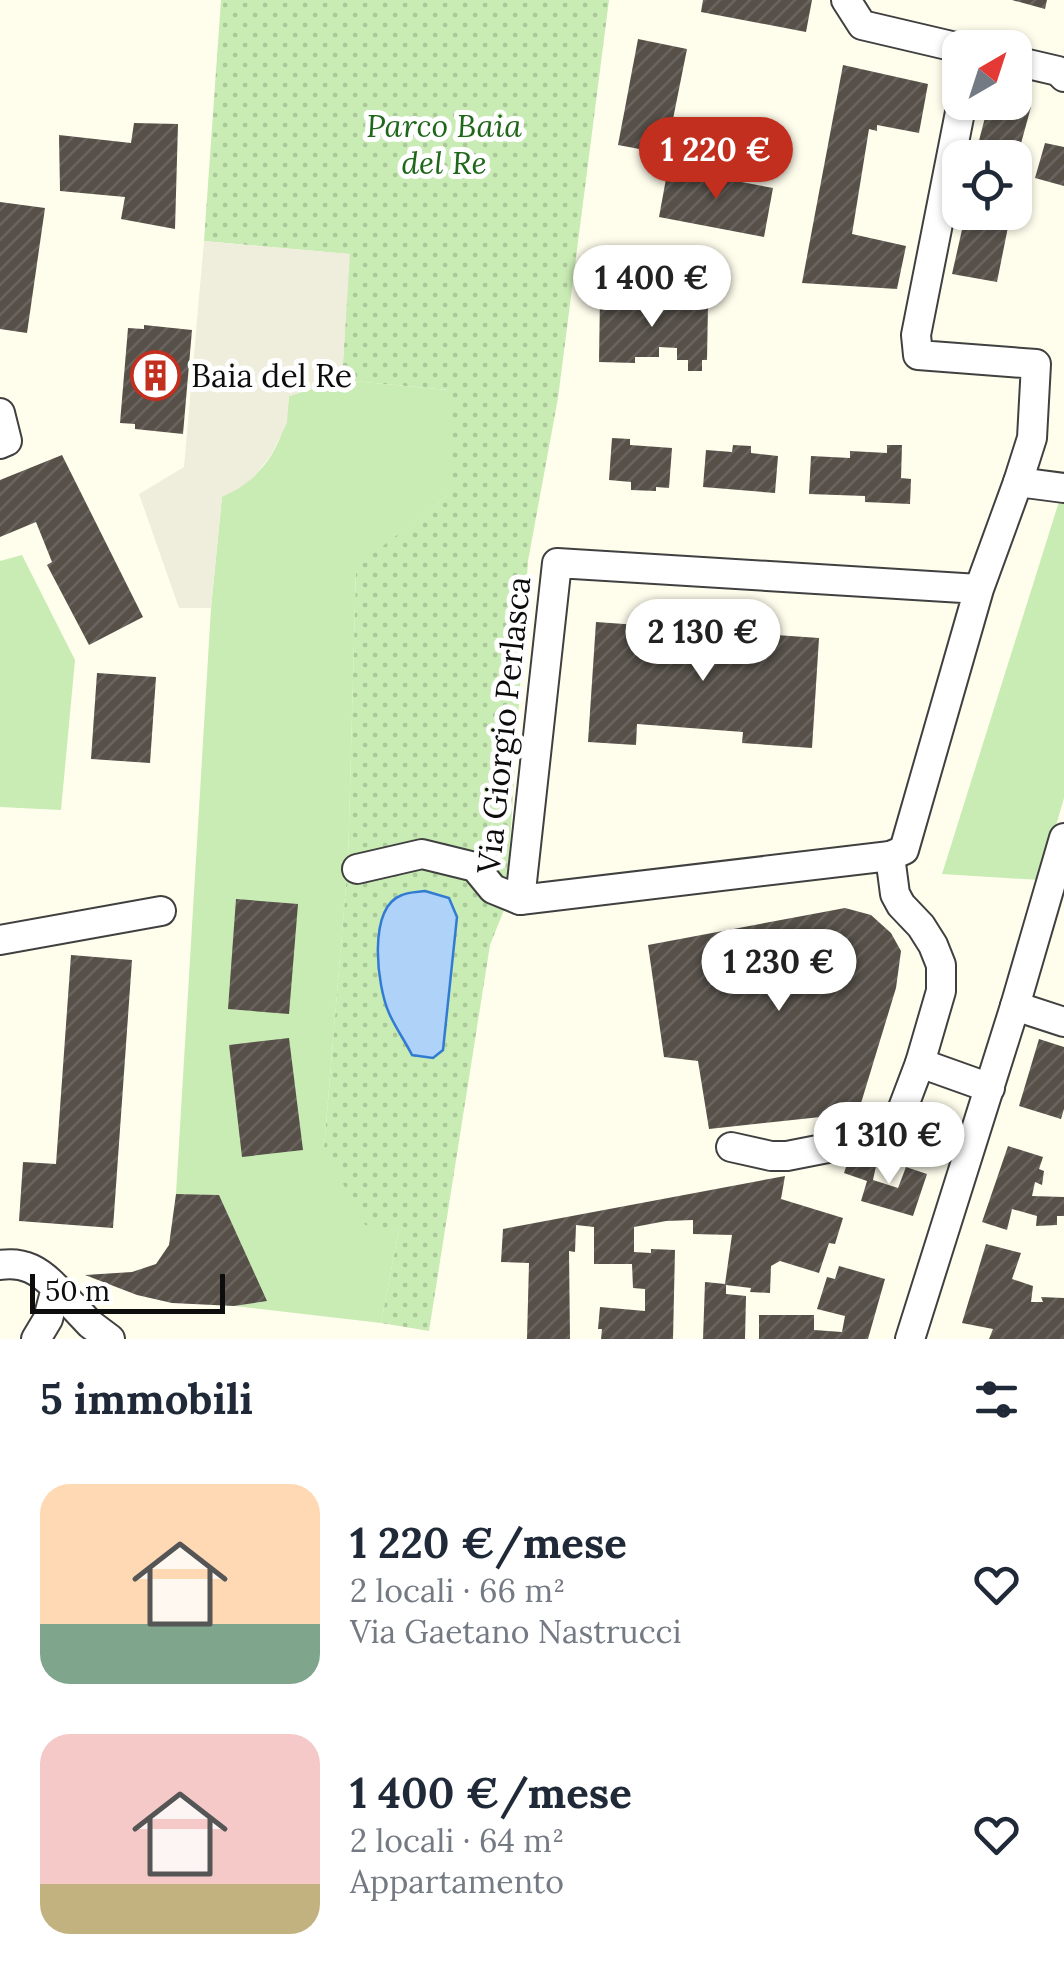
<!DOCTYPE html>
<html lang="it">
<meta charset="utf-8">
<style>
body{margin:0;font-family:Lora,serif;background:#f2f2f3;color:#1f2937;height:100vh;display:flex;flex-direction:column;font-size:38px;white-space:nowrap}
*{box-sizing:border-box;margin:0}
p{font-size:32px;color:#747a83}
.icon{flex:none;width:55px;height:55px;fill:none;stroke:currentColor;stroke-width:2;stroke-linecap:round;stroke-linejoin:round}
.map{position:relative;height:1339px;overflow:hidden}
.side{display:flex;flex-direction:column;background:#fff;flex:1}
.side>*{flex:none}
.needle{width:65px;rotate:39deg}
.buttons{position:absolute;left:942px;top:30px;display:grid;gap:20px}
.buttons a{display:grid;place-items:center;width:90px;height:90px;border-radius:20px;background:#fff;box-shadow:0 2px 8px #0004;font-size:50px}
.scale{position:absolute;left:30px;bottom:25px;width:195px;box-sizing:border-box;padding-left:10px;border:5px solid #0d0d0d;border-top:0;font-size:28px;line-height:35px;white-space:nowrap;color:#0d0d0d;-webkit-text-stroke:8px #fff;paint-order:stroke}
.price{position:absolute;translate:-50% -85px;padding:0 22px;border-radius:35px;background:#fff;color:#222;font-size:32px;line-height:65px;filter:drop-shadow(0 2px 5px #0008)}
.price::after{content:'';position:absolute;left:50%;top:60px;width:30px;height:22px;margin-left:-15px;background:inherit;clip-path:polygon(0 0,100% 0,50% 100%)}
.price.current{background:#c32f1e;color:#fff}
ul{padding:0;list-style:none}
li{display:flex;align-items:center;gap:30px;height:250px;padding:0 40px}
li span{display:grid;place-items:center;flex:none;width:280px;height:200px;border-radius:30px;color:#555}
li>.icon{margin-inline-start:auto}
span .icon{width:120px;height:120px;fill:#fffc;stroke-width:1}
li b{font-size:42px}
h2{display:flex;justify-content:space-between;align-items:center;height:120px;padding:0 40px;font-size:42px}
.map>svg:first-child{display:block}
.grass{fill:#c9ebb4}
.park{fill:url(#park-dots)}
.plaza{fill:#efeddc}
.water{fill:#afd2f9;stroke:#327bd3;stroke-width:2.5}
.building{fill:url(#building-hatch)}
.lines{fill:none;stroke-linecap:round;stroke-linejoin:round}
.minor-casing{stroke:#404040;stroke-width:32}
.minor{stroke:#fff;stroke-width:28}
.labels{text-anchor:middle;stroke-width:10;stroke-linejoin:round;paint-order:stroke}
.park-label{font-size:32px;font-style:italic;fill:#1f671a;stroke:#fff}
.poi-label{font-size:32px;fill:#0d0d0d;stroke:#fff;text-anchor:start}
.street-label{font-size:32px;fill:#0d0d0d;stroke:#fff}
</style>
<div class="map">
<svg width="1064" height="1339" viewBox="0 0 1064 1339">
<defs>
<pattern id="park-dots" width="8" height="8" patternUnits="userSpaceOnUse" patternTransform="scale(2.5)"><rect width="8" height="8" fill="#c9ebb4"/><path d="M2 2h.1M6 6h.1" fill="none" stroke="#abc89a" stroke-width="1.8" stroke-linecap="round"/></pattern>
<pattern id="building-hatch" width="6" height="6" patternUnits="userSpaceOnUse" patternTransform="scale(2.5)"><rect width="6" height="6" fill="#565049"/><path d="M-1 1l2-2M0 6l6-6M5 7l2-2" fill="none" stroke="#69645f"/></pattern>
</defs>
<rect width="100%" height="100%" fill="#fffeed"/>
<g class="grass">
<path d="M342 380 448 390V495L356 568 348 862 324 1148 399 1230 381 1323 234 1306 266 1301 219 1195 176 1194 211 608 222 496C266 477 285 443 289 396Z"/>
<path d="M1062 492H1064V798L1040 880 942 874Z"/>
<path d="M22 555 75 660 61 810 0 807V561Z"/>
</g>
<path class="park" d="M221 0H609L558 398 528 561 506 905 490 945 429 1331 381 1323 399 1230 365 1225 324 1148 348 862 356 567 448 495V390L342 380 349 254 204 241Z"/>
<path class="plaza" d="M204 241 350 254 342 380 289 396 287 423 271 455 254 477 238 489 222 497 211 608H179L139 494 184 467Z"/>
<path class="water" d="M425 891 449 898 457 917 443 1050 433 1058 412 1055C405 1041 395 1027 389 1013 377 986 367 908 402 895 408 892 418 892 425 891Z"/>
<g class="building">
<path d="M703 0H812L806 32 701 12Z"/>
<path d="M1012 0H1047L1045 9Z"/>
<path d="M638 39 687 49 666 154 618 145Z"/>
<path d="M843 65 928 84 919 133 877 125V131L869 129 852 234 906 246 897 289 802 283Z"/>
<path d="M989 102H1013L1031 107 1017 158 975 156Z"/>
<path d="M134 123 178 124 175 229 121 219 125 197 60 191 59 135 131 143Z"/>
<path d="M1045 143 1064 147V186L1035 178Z"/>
<path d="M668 168 773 188 764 237 659 217Z"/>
<path d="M0 202 45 208 27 333 0 329Z"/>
<path d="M966 212H1011L997 282 952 274Z"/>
<path d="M600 295H642V303L708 305 707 360H702V371H688V360H677V348L659 347V357H635V363L599 362Z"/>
<path d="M144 325 192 330 183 434 135 429V424L120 423 128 328 144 329Z"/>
<path d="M612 438 630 439V445L672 448 669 488 656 487V491L631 490V482L609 480Z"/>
<path d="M733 445 751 446V453L778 456 775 493 703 487 706 450 732 452Z"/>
<path d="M887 445H902L901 478 911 479 910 504 865 502V496L809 494 811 456 850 458V451L887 453Z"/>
<path d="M62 455 143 617 89 645 47 565 52 562 36 522 0 537V480Z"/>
<path d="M596 622 819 638 812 748 742 743 743 732 637 724 636 745 588 742Z"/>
<path d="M97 673 156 677 150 763 91 759Z"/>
<path d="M236 899 298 904 289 1014 228 1009Z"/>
<path d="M845 908 871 915 891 933 901 951 896 988 858 1113 709 1129 698 1061 664 1057 648 945Z"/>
<path d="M71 955 132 960 113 1228 19 1221 23 1162 56 1164Z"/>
<path d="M289 1038 303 1150 242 1157 229 1045Z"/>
<path d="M1039 1039 1064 1047V1109L1061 1119 1019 1106Z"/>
<path d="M1008 1146 1043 1157 1039 1169 1044 1171 1042 1185 1035 1182 1032 1196 1064 1197V1216H1057V1225L1036 1226 1037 1216 1012 1209 1007 1230 982 1222Z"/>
<path d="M878 1157 873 1180 898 1188 906 1167 927 1174 913 1216 861 1201 867 1181 844 1173 847 1164Z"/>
<path d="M785 1176 781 1199 843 1218 835 1244 829 1243 819 1273 780 1261 771 1266 770 1293 750 1292 751 1288 726 1285V1294L746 1296 745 1339H703L705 1282 725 1284 732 1235 693 1234V1220L666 1221 634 1227V1252L651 1253V1249L675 1250 673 1339H601L602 1329H598L600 1307 645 1311V1289L633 1288 632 1264H594V1227L576 1225 575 1252 569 1251 570 1339H527L529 1263 501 1262 503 1229Z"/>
<path d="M176 1194 219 1195 267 1301 234 1306 172 1303 137 1295 85 1275 132 1272 156 1264 169 1245Z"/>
<path d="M986 1244 1021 1253 1012 1279 1033 1286 1031 1302H1043L1041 1297 1064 1298V1339H989L993 1329 962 1323Z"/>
<path d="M839 1266 885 1279 868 1339H759V1315H814V1330L842 1332 845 1316 817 1309 827 1277 835 1279Z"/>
</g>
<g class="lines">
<defs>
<g id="minor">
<path d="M846 0 862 25 960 48"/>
<path d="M1015 61 1058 71 1064 77"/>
<path d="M962 102 916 335 918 355 1036 364 1032 438 1018 482"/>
<path d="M0 413 7 441 0 444"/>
<path d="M979 589 557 563 520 900 890 856 904 850 979 589 1018 482 1064 488"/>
<path d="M890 856 895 894 901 905 921 926 933 945 941 965V991L920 1063 990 1088"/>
<path d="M357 869 422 854 475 867 493 889 520 900"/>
<path d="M0 940 161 911"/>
<path d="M1015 1006 1064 1022"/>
<path d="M731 1147 771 1156H787L889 1136 895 1129 920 1063"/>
<path d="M0 1265C24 1261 40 1271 56 1288L48 1319 36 1339"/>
<path d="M56 1288 90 1324 110 1339"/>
<path d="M910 1339 1015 1006 1064 838"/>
</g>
</defs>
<use href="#minor" class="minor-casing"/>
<use href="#minor" class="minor"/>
</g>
<defs>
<symbol id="building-ring" viewBox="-11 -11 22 22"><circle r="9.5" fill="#fff" stroke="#c32f1e" stroke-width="1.5"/><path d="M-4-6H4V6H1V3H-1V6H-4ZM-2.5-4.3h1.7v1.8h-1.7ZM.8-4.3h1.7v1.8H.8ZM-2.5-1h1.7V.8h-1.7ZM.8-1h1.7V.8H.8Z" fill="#c32f1e"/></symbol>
</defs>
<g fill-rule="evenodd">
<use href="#building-ring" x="128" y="348" width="55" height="55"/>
</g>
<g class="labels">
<g class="park-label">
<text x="444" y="137">Parco Baia<tspan x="444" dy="37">del Re</tspan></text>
</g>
<g class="poi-label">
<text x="191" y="387">Baia del Re</text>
</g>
<g class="street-label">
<text transform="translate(504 725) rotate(-84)" y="11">Via Giorgio Perlasca</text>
</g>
</g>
</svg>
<div class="buttons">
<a><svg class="needle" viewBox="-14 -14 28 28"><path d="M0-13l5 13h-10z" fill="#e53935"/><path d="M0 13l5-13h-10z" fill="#747a83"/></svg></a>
<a><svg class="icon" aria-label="locate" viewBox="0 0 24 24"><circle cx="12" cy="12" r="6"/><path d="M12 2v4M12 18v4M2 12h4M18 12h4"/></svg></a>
</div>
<div class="scale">50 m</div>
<b class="price current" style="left:716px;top:202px">1 220 €</b>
<b class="price" style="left:652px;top:330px">1 400 €</b>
<b class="price" style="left:703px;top:684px">2 130 €</b>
<b class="price" style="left:779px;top:1014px">1 230 €</b>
<b class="price" style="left:889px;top:1187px">1 310 €</b>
</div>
<section class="side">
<h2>5 immobili<svg class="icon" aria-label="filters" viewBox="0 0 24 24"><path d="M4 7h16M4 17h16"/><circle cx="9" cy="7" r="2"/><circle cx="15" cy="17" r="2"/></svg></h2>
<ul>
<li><span style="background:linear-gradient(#ffd9b3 70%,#7fa58c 0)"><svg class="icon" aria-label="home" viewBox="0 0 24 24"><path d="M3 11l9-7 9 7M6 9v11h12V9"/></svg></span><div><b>1 220 €/mese</b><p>2 locali · 66 m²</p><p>Via Gaetano Nastrucci</p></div><svg class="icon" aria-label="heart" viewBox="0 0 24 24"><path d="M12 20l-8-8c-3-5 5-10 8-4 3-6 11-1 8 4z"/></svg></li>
<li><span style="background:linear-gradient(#f6c9c9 75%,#c2b280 0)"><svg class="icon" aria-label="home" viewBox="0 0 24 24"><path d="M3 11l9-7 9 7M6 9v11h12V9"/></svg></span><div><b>1 400 €/mese</b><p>2 locali · 64 m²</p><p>Appartamento</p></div><svg class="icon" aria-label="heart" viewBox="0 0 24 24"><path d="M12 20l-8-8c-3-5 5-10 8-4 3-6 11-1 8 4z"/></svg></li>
</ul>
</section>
